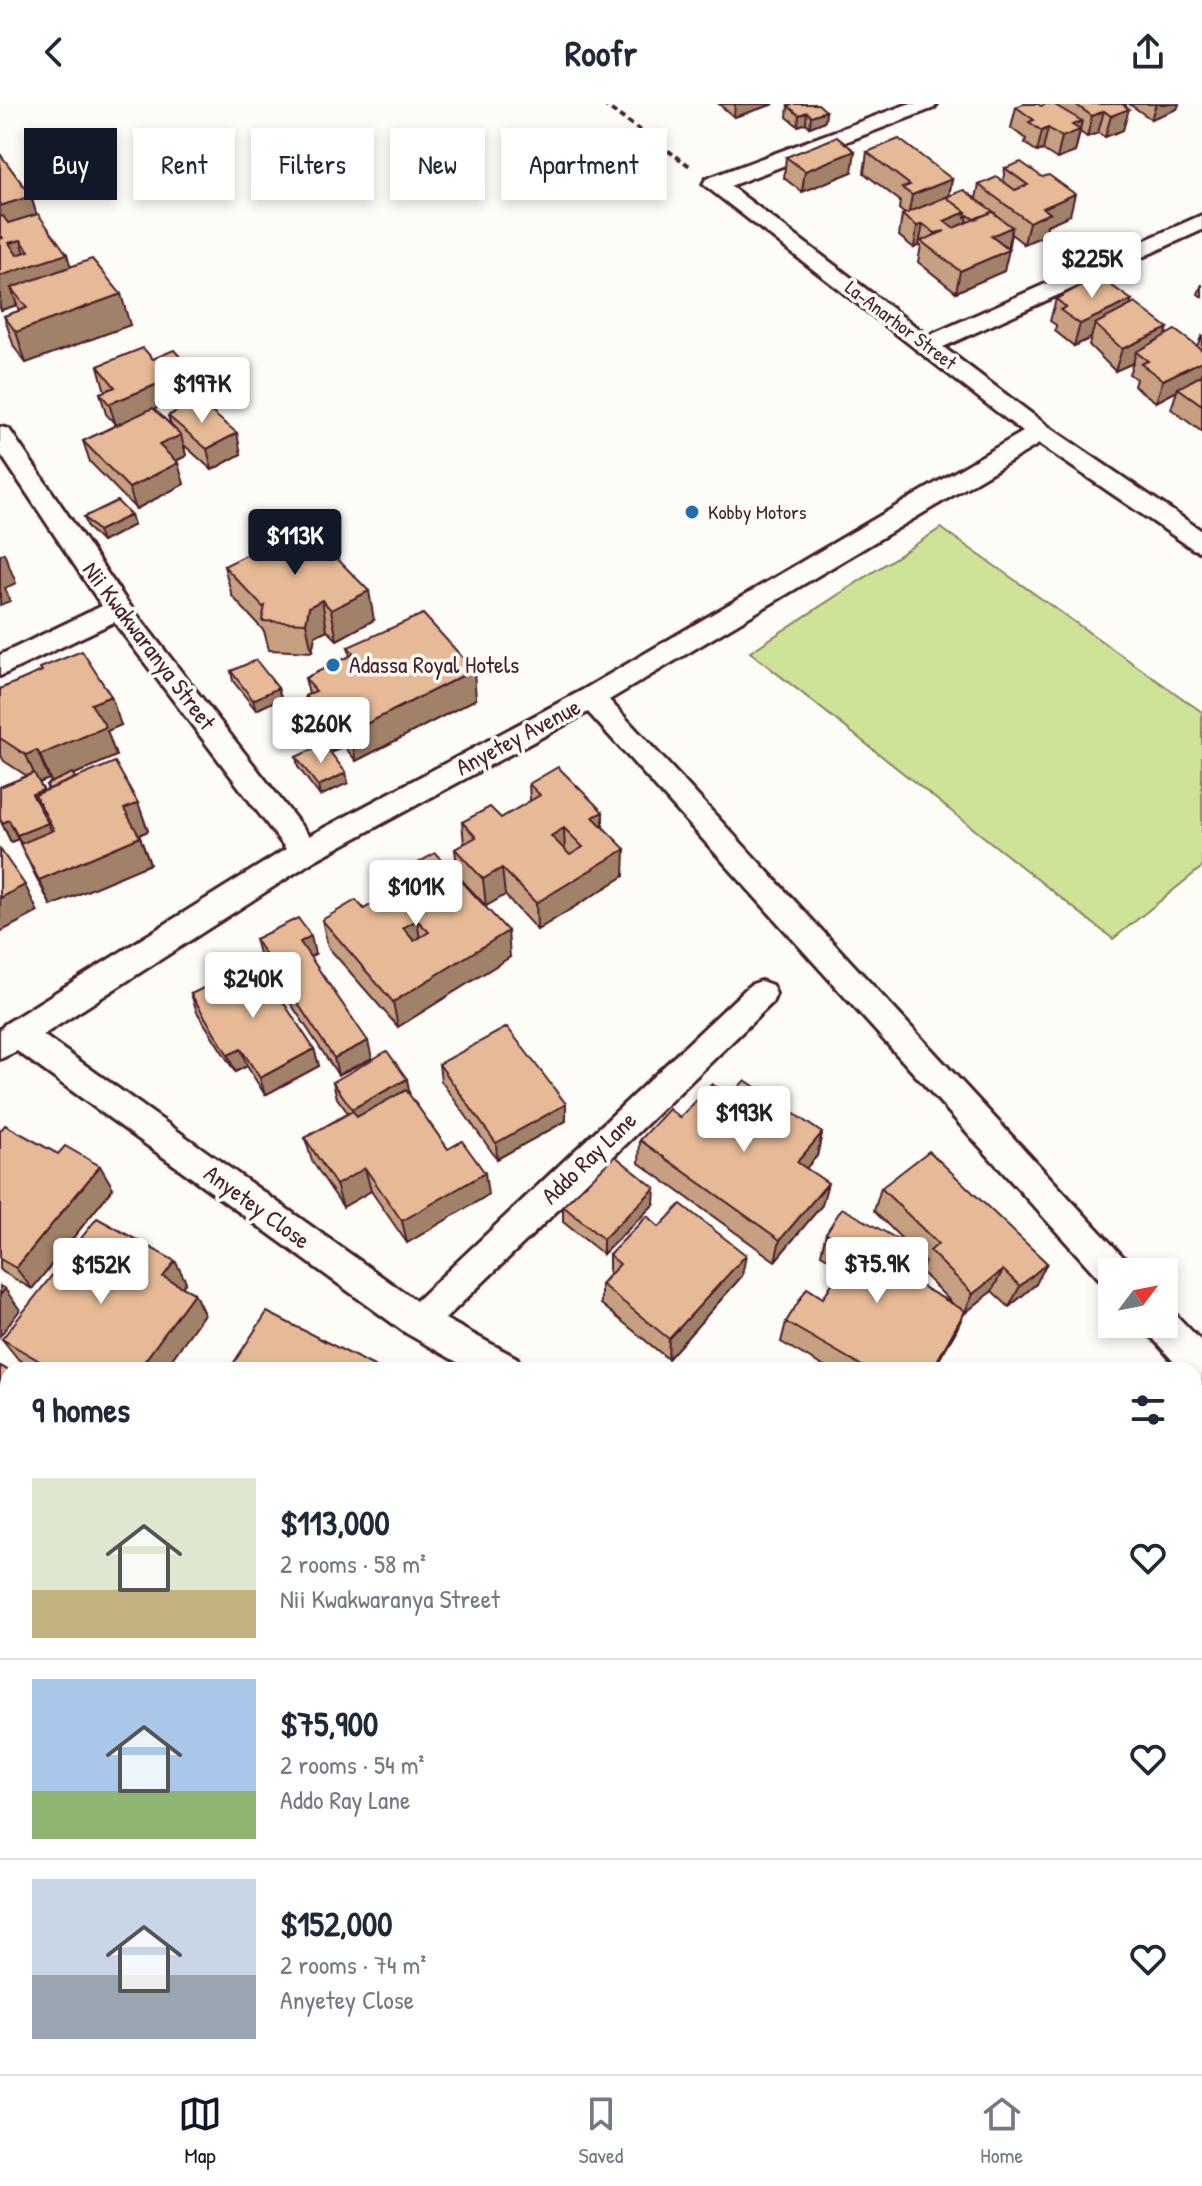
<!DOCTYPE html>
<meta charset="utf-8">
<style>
body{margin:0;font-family:"Patrick Hand",sans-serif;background:#f2f2f3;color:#1f2937;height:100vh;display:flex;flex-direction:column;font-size:30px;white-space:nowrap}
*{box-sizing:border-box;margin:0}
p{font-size:26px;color:#747a83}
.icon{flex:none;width:44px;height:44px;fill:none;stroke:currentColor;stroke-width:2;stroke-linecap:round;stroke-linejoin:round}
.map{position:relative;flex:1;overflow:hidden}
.sheet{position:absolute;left:0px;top:1258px;width:1202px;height:712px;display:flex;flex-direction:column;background:#fff;border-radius:24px 24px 0 0;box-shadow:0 4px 12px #0003}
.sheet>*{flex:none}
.banner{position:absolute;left:24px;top:24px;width:800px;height:72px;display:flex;gap:16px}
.needle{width:52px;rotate:58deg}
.fabs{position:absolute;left:1098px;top:1154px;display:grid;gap:16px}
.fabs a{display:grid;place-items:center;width:80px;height:80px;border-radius:0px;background:#fff;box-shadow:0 4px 12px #0003;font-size:40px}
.price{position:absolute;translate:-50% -68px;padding:0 18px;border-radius:8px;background:#fff;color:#222;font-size:26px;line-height:52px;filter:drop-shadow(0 2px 4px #0008)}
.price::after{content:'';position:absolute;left:50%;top:48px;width:24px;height:18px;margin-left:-12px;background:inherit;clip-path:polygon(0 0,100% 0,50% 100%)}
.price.active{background:#111827;color:#fff}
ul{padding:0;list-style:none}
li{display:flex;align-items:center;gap:24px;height:200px;padding:0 32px}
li+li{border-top:2px solid #e0e1e3}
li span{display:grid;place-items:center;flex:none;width:224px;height:160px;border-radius:0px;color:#555}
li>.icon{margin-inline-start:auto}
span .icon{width:96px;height:96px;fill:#fffc;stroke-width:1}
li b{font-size:34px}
h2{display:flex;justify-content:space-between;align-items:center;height:96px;padding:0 32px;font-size:34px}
.chip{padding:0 28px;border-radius:0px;background:#fff;box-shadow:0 4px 12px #0003;font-size:28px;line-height:72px}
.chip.active{background:#111827;color:#fff}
header{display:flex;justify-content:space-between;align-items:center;height:104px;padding:0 32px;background:#fff;font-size:36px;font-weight:700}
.menu{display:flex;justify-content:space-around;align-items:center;height:112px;border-top:2px solid #e0e1e3;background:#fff;font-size:22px;color:#747a83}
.menu a{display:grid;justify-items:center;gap:4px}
.menu .active{color:#111827}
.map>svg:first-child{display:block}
.green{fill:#cde398;stroke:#8c8162;stroke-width:2}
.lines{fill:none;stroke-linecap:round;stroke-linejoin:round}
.street-casing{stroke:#4a1f2b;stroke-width:6}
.secondary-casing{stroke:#4a1f2b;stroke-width:6}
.path{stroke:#4a1f2b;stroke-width:4;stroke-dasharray:6 4;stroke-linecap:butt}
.street{fill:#fdfcf7;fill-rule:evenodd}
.secondary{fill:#fdfcf7;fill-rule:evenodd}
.wall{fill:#c6a081;stroke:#4a1f2b;stroke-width:2;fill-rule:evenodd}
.shaded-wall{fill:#a18269;stroke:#4a1f2b;stroke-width:2}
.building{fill:#e6ba96;stroke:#4a1f2b;stroke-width:2;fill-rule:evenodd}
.poi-dot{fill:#1f6fb2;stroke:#fdfcf7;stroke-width:3}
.labels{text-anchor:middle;stroke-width:7;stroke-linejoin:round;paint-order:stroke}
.far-street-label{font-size:20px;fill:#4a1f2b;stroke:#fdfcf7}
.far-poi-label{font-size:20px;fill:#4a1f2b;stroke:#fdfcf7;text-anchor:start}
.street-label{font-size:24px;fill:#4a1f2b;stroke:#fdfcf7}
.poi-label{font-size:24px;fill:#4a1f2b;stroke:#fdfcf7;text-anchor:start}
</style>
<header><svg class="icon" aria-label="back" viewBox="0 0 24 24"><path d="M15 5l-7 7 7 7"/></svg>Roofr<svg class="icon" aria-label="share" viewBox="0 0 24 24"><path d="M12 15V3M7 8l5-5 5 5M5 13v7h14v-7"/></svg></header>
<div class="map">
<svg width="1202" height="1970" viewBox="0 0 1202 1970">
<rect width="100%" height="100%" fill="#fdfcf7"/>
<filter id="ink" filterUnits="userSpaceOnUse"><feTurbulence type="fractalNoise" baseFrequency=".0125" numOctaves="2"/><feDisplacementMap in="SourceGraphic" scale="16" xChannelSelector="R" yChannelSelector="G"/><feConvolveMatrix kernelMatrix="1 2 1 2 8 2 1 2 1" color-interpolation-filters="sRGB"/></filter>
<g filter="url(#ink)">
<path class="green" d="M941 424 1202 608V763L1113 835 750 548Z"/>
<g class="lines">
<defs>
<g id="street">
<path d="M908 0H937L934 4 730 82 928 232 1202 111V126L943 243 1049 323 1202 427V448L1193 445 1039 340 609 596 1127 1157 1132 1168H1112V1182L1103 1179 588 608 315 756 43 931 416 1197 750 881 761 877 772 881 776 890 772 899 445 1215 517 1254 523 1266H471L406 1229 17 947 0 955V926L5 920 286 745 114 518 0 572V551L102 502 0 349V323L9 325 127 498 309 732 581 587 1023 328 703 80 706 75Z"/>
<path d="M1164 1205 1174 1209 1202 1238V1280L1194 1277V1266H1181L1150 1231 1145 1220H1164Z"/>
<path d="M1194 1628 1202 1631V1672L1194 1669Z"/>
</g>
<g id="secondary">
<path d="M0 1642 8 1646V1703L0 1699Z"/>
<path d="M431 1962H500L503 1970H434Z"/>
</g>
</defs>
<use href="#street" class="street-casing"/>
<use href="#secondary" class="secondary-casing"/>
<path class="path" d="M603 0 691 63"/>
<use href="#street" class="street"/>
<use href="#secondary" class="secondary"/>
</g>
<g class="wall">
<path d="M719 0H774L734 13Z"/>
<path d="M1058 0H1126L1123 26 1105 33 1098 29 1087 33 1080 28 1075 48 1057 55 1043 46 1037 48 1025 39 1026 35 1011 24 1016 3 1057 2Z"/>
<path d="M1129 0H1179L1177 5 1151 15Z"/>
<path d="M788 2 826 7 825 17 810 23 806 19 798 22 787 13Z"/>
<path d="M867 48 952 75 949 92 976 94 979 81 1003 77 1005 64 1070 111 1047 121 1045 131 1024 140 1011 130 1004 167 956 188 918 158 921 142 919 141 914 144 899 132 902 111 905 110 899 105 900 97 864 69Z"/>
<path d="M0 50 31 92 36 110 71 163 130 221 26 259 14 243 4 212 19 207 17 201 1 206 0 204Z"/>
<path d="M786 53 852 68 802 88 784 74Z"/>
<path d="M1202 180V193L1198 190Z"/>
<path d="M1056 195 1130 202 1166 231 1197 242 1202 231V328L1171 305 1177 287 1156 298 1134 282 1136 275 1129 270 1133 259 1115 267 1089 241 1091 234 1074 242 1055 227 1056 221 1050 217Z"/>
<path d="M153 255 203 294 198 296 241 350 212 366 184 341 186 352 176 357 184 380 136 405 90 358 83 337 116 321 106 310 100 289 106 287 104 284 98 262ZM176 296 182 303 195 297 168 312 171 321 154 305Z"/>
<path d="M131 411 134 421 102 438 88 424 84 413Z"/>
<path d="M224 462 374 516 337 536 327 526 315 532 312 548 269 546 264 527 232 492Z"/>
<path d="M348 543 476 595 356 657 344 642 333 648 311 621 305 592 309 590 305 574 350 553Z"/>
<path d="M40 564 121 621 107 627 116 652 73 671 75 674 138 699 148 727 139 731 150 760 51 802 33 767 18 735 11 738 0 716V683L27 672 4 657 0 650V585L42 568ZM49 675 51 678 46 681 48 686 44 687 39 679Z"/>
<path d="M231 567 278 584 281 594 256 606 233 577Z"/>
<path d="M296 653 346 669 348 679 320 692 298 663Z"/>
<path d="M529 680 603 708V723L624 772 537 826 505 791 486 802 458 772 455 745 464 740 462 718 501 714 530 697Z"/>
<path d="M393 774 510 853 398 923 328 843 322 816 364 805 395 786Z"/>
<path d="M255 835 315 850 310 853 372 954 338 971 260 853Z"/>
<path d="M191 890 314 945 319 962 265 991 247 962 235 968 197 908Z"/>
<path d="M439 960 566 1000V1017L497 1055 441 977Z"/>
<path d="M333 978 410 992 448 1045 488 1091 407 1139 371 1087 343 1103 312 1057 305 1034 348 1009 337 994Z"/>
<path d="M730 992 822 1029 817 1052 806 1064 822 1101 775 1157 639 1059 640 1036 680 1014Z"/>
<path d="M0 1027 113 1084 32 1185 3 1168 0 1165Z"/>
<path d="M881 1084 1036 1180 1009 1203 992 1187 964 1210 933 1266H830L781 1238 786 1218 823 1194 843 1163 821 1150 826 1129 909 1142 874 1107ZM916 1148 925 1158 921 1168 953 1200 905 1173Z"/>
<path d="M654 1100 603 1150 563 1118V1102Z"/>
<path d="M659 1123 742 1172 668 1255 601 1200V1180L609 1171V1151Z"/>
<path d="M175 1157 186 1178 182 1183 194 1189 204 1210 164 1266H37L18 1255 2 1235Z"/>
<path d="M0 1262 8 1266V1343L0 1339Z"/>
<path d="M1202 1958V1970H1198Z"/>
<path d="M947 1962H1062L1059 1970H1029L1027 1968 1026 1970H943Z"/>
<path d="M1074 1962H1175L1172 1970H1071Z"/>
</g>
<g class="shaded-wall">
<path d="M735 0H774L734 13Z"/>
<path d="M1122 0H1126L1125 6 1129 5 1123 26 1105 33 1111 12Z"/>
<path d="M1156 0H1179L1177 5 1151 15Z"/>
<path d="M826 7 825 17 810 23 811 12Z"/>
<path d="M1104 7 1098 29 1087 33 1092 12Z"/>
<path d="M807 8 806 19 798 22 799 11Z"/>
<path d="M1082 17 1075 48 1057 55 1062 33 1072 21Z"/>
<path d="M1048 24 1043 46 1037 48 1042 27Z"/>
<path d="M855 47 852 68 802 88 805 67Z"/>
<path d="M952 75 948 96 908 113 912 91Z"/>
<path d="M1075 90 1070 111 1047 121 1045 131 1024 140 1029 118 1043 104Z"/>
<path d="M31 92 40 123 0 130V102Z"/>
<path d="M966 108 968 111 966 122 932 145 935 129 944 117Z"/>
<path d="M923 120 919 141 914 144 917 122Z"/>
<path d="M1012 123 1007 144 991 132Z"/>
<path d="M21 136 29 162 67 150 76 181 11 184 17 201 1 206 0 202V172L9 139Z"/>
<path d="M1009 146 1004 167 956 188 960 167Z"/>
<path d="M121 190 130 221 26 259 16 228Z"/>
<path d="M1132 196 1125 218 1095 220 1091 234 1074 242 1080 220Z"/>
<path d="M1168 224 1161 245 1136 248 1133 259 1115 267 1122 245Z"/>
<path d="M1202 257V275L1178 284 1177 287 1156 298 1163 276Z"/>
<path d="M198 273 203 294 182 303 176 282Z"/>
<path d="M170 275 176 296 116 321 109 300Z"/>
<path d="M237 329 241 350 212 366 207 345Z"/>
<path d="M181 331 186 352 165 362 159 341Z"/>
<path d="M178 359 184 380 136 405 129 384Z"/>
<path d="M131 411 134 421 102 438 98 427Z"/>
<path d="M4 449 16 479 5 484 10 497 0 501V451Z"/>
<path d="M369 487 374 516 337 536 331 506Z"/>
<path d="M322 496 327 526 315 532 312 548 306 519 309 503Z"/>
<path d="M474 566 476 595 356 657 350 628Z"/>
<path d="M278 584 281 594 256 606 253 596Z"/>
<path d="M111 592 121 621 107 627 116 652 52 680 40 651 91 600Z"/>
<path d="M338 614 344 642 333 648 327 619Z"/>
<path d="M37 646 49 675 38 679 26 651Z"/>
<path d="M346 669 348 679 320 692 318 682Z"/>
<path d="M43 686 51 705 35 691 43 708 41 709 32 690Z"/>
<path d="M138 699 148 727 134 733 124 705Z"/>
<path d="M603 708V735L593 713Z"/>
<path d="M9 716 18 735 11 738 2 719Z"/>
<path d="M48 719 56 738 26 750 17 731Z"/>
<path d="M564 724 565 751 551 732Z"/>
<path d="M140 733 150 760 51 802 39 776Z"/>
<path d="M625 745 624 772 537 826 536 799Z"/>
<path d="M502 764 505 791 486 802 483 775Z"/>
<path d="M25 781 38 808 0 828V794Z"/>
<path d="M417 816 421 842 407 851 403 824Z"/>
<path d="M508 827 510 853 398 923 393 898Z"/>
<path d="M311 832 315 850 305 856 300 838Z"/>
<path d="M368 937 372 954 338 971 334 954Z"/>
<path d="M241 945 247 962 235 968 228 951Z"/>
<path d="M314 945 319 962 265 991 260 974Z"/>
<path d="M407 975 410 992 356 1022 352 1005Z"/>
<path d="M566 1000V1017L497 1055 496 1039Z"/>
<path d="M822 1029 817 1052 792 1080 797 1058Z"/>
<path d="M100 1062 113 1084 32 1185 16 1164Z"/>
<path d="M365 1064 371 1087 343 1103 336 1081Z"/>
<path d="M485 1069 488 1091 407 1139 402 1117Z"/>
<path d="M828 1079 822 1101 775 1157 780 1136Z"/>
<path d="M655 1084 654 1100 603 1150V1135Z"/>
<path d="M917 1146 908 1167 894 1191 901 1171Z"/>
<path d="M746 1151 742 1172 668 1255 669 1235Z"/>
<path d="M175 1157 186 1178 175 1193 163 1173Z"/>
<path d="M1047 1159 1036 1180 1009 1203 1020 1182Z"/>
<path d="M1003 1166 992 1187 964 1210 973 1190Z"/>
<path d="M5 1185 20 1206 0 1232V1191Z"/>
<path d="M194 1189 204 1210 164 1266H138Z"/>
<path d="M965 1207 956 1227 933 1266H932Z"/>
<path d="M5 1351 8 1355V1375L0 1387V1358Z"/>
<path d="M0 1938 8 1944V1952L0 1947Z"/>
<path d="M8 1954V1962H17L12 1970H0V1967Z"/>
</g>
<g class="building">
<path d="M793 0H818L826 7 811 12 807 8 799 11 788 2Z"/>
<path d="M1023 0H1038L1041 2 1046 0H1053L1082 17 1072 21 1080 26 1062 33 1048 24 1042 27 1029 18 1034 16 1016 3Z"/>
<path d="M1075 0H1122L1129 5 1111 12 1104 7 1092 12Z"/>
<path d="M837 33 855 47 805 67 786 53Z"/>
<path d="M899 35 952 75 912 91 902 84 910 81 867 48Z"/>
<path d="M0 50 31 92 0 102Z"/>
<path d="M1021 58 1042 73 1049 71 1075 90 1043 104 1050 109 1029 118 979 81 997 73 1015 86 1028 81 1005 64Z"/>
<path d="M964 86 994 108H992L974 115 968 111 965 113 966 108 946 93Z"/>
<path d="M946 93 966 108 944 117 953 124 992 108 1012 123 991 132 1009 146 960 167 921 137 945 127 935 129 923 120 917 122 902 111Z"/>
<path d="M38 110 67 150 0 172V135L3 134 0 130V113L3 112 8 119ZM21 136 29 147 17 151 9 139Z"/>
<path d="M92 155 121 190 16 228 4 212 27 204 11 184Z"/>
<path d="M1098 172 1132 196 1080 220 1060 206 1066 203 1056 195Z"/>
<path d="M1135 199 1168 224 1122 245 1095 220Z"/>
<path d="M1175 226 1202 246V257L1163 276 1141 260 1148 257 1136 248Z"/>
<path d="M143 244 153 255 174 246 198 273 176 282 170 275 109 300 100 289 115 283 98 262Z"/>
<path d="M1202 271V301L1178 284Z"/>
<path d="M197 296 237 329 207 345 168 312Z"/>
<path d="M153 304 181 331 159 341 178 359 129 384 83 337Z"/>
<path d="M117 397 131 411 98 427 84 413Z"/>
<path d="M305 422 369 487 331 506 322 496 309 503 306 519 262 517 265 502 263 503 224 462Z"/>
<path d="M423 510 474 566 350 628 338 614 327 619 305 592 316 587 305 574 354 550 348 543Z"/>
<path d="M82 547 111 592 91 600 106 623 40 651 37 646 26 651 0 634V585L42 567 40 564Z"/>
<path d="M256 556 278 584 253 596 231 567Z"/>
<path d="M324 640 346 669 318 682 296 653Z"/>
<path d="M115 658 138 699 124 705 140 733 39 776 20 740 54 726 35 691Z"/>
<path d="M558 663 603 708 593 713 625 745 536 799 502 764 483 775 455 745 476 733 462 718 490 703 501 714 540 691 529 680ZM564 724 583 743 570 751 551 732Z"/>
<path d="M34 669 43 686 32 690 48 719 17 731 9 716 2 719 0 715V683Z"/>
<path d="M72 669 75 674 49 685 46 681Z"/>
<path d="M0 745 25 781 0 794Z"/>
<path d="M435 749 508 827 393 898 322 816 356 796 364 805 400 783 393 774ZM417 816 429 828 414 837 403 824Z"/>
<path d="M298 814 311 832 300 838 368 937 334 954 255 835Z"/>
<path d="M257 858 314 945 260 974 241 945 228 951 191 890Z"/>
<path d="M507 923 566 1000 496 1039 439 960Z"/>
<path d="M387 947 407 975 352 1005 333 978Z"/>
<path d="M745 976 822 1029 797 1058 828 1079 780 1136 640 1036 669 1005 680 1014 712 980 730 992Z"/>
<path d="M406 986 448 1045 462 1037 485 1069 402 1117 365 1064 336 1081 305 1034 353 1007 357 1013Z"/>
<path d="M5 1021 58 1050 65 1042 100 1062 16 1164 0 1155V1027Z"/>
<path d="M929 1047 1047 1159 1020 1182 1003 1166 973 1190 930 1147 938 1140 881 1084Z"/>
<path d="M615 1052 655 1084 603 1135 563 1102Z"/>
<path d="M681 1100 746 1151 669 1235 601 1180 620 1160 609 1151 647 1112 659 1123Z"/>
<path d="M842 1104 917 1146 901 1171 965 1207 932 1266H869L786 1218 807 1184 823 1194 854 1144 826 1129Z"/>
<path d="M97 1114 175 1157 163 1173 194 1189 138 1266H55L2 1235Z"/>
<path d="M0 1182 5 1185 0 1191Z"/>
<path d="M267 1208 382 1266H229Z"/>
<path d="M0 1262 8 1266V1335L0 1331Z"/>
<path d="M0 1349 5 1351 0 1358Z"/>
<path d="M1194 1445 1202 1450V1522L1194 1537Z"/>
<path d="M8 1446V1488L0 1484V1458Z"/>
<path d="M0 1947 8 1952 0 1967Z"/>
<path d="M955 1962H1062L1059 1970H1039L1029 1963 1026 1970H951Z"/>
<path d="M1085 1962H1175L1172 1970H1082Z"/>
</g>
</g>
<g class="poi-dot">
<circle cx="692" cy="408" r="8"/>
<circle cx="333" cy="561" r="8"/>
</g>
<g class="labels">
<g class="far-street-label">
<text transform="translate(901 221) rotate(37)" y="7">La-Anarhor Street</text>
</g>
<g class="far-poi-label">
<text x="708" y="415">Kobby Motors</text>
</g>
<g class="street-label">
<text transform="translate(149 542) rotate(53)" y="8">Nii Kwakwaranya Street</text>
<text transform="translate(518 633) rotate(-28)" y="8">Anyetey Avenue</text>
<text transform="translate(589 1054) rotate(-44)" y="8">Addo Ray Lane</text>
<text transform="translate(257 1103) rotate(36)" y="8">Anyetey Close</text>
</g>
<g class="poi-label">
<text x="349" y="569">Adassa Royal Hotels</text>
</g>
</g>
</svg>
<div class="fabs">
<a><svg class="needle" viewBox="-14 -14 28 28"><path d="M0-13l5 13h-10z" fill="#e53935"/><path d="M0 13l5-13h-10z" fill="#747a83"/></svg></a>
</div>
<b class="price" style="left:1092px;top:196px">$225K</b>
<b class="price" style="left:202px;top:321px">$197K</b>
<b class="price active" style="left:295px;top:473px">$113K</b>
<b class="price" style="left:321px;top:661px">$260K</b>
<b class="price" style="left:416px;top:824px">$101K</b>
<b class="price" style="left:253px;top:916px">$240K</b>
<b class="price" style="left:744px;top:1050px">$193K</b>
<b class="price" style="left:877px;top:1201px">$75.9K</b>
<b class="price" style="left:101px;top:1202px">$152K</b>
<div class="banner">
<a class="chip active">Buy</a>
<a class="chip">Rent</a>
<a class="chip">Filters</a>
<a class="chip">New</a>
<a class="chip">Apartment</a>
</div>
<section class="sheet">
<h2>9 homes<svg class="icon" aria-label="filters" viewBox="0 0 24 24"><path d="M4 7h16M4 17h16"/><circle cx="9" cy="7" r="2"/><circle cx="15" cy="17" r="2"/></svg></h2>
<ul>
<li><span style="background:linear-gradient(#dfe7d0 70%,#c2b280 0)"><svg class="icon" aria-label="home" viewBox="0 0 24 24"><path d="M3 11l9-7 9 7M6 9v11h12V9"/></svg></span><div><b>$113,000</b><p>2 rooms · 58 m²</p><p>Nii Kwakwaranya Street</p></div><svg class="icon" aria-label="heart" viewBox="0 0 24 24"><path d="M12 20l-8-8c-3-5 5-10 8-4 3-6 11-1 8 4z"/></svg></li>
<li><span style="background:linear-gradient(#a9c7e8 70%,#8fb573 0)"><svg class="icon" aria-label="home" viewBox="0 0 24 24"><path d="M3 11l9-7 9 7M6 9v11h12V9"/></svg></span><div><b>$75,900</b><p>2 rooms · 54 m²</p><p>Addo Ray Lane</p></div><svg class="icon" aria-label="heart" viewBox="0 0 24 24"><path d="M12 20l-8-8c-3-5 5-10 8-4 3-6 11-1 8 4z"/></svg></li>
<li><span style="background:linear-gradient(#c9d6e8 60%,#9aa5b1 0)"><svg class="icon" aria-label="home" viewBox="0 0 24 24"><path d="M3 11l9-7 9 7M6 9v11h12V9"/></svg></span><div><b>$152,000</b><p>2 rooms · 74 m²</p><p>Anyetey Close</p></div><svg class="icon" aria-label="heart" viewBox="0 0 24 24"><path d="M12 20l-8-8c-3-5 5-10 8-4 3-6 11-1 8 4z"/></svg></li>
</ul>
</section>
</div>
<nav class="menu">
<a class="active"><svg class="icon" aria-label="map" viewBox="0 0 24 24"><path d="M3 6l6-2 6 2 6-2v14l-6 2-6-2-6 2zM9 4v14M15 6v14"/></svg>Map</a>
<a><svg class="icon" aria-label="saved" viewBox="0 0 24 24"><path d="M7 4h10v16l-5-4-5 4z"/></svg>Saved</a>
<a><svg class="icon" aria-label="home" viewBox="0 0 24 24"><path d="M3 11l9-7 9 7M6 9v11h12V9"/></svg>Home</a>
</nav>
